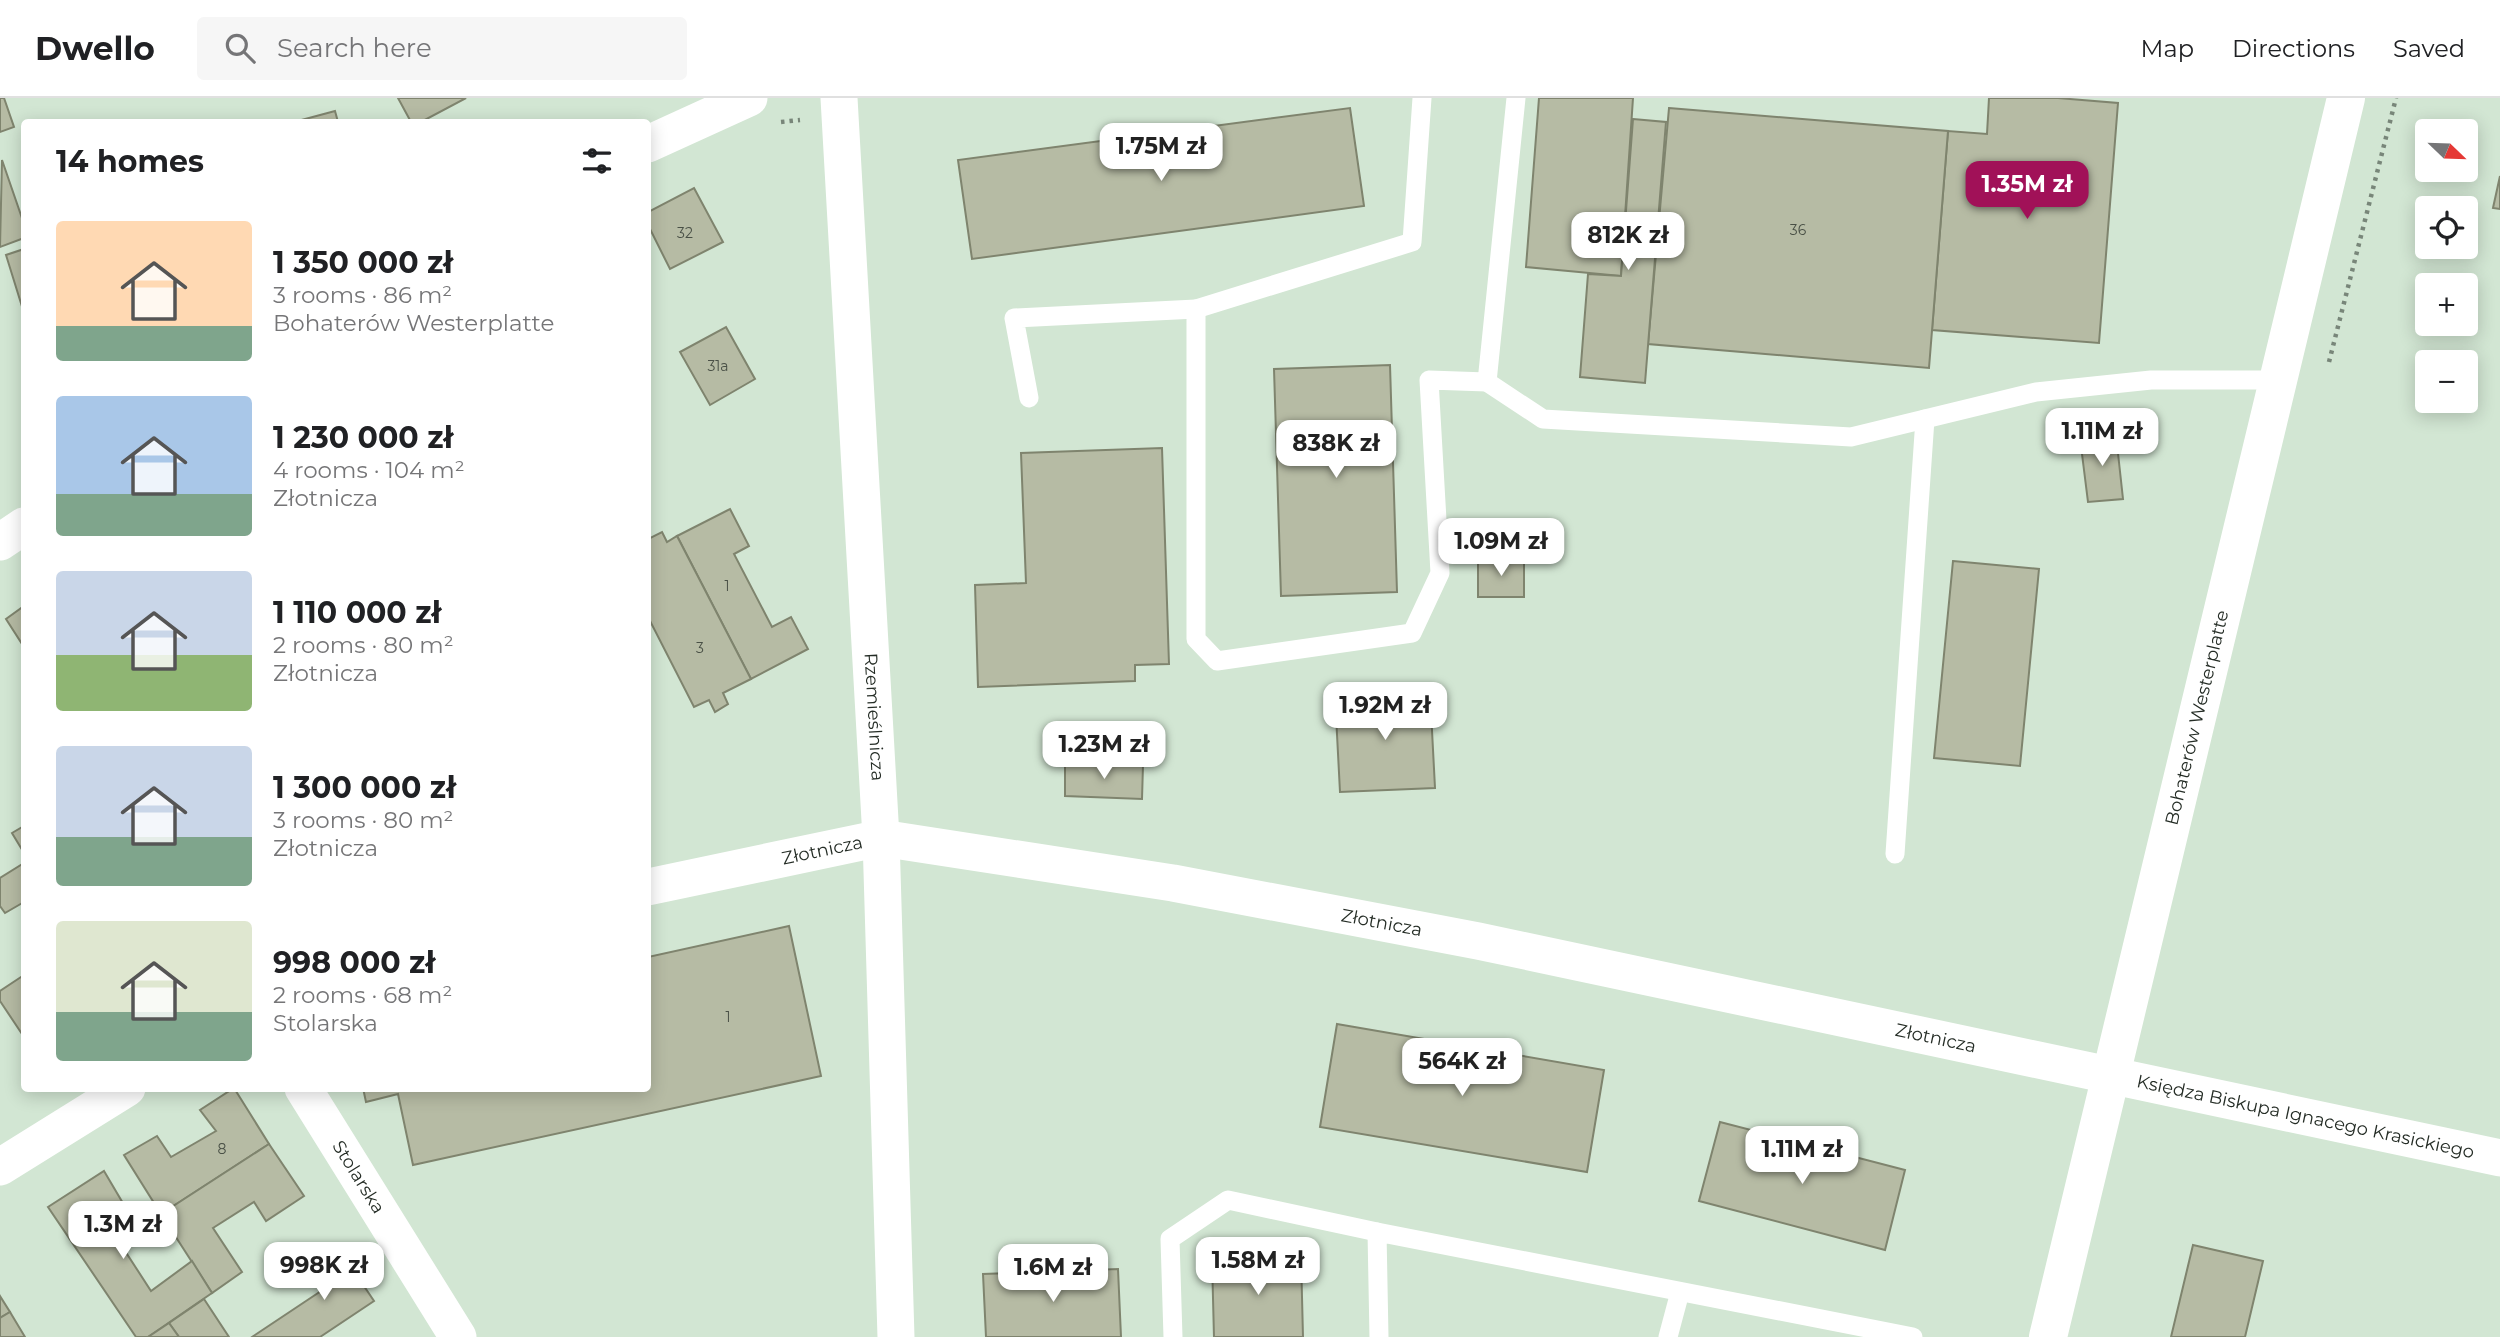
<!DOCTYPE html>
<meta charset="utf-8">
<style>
body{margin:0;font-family:Montserrat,sans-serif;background:#f6f6f6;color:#202124;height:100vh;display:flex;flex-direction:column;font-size:26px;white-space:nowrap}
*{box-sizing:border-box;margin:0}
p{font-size:23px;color:#757577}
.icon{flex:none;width:38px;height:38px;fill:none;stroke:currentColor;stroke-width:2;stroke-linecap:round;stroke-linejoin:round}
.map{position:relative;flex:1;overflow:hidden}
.drawer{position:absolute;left:21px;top:21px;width:630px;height:973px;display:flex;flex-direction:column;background:#fff;border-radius:7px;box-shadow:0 4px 18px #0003}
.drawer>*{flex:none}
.needle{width:46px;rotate:113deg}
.fabs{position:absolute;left:2415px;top:21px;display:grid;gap:14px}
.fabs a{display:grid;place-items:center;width:63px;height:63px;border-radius:7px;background:#fff;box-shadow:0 4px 18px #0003;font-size:35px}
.price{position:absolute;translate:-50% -60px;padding:0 16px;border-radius:14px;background:#fff;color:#222;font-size:23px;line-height:46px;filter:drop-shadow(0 2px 4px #0008)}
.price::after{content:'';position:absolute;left:50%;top:42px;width:21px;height:16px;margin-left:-10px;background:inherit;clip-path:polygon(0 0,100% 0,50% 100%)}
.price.selected{background:#a11158;color:#fff}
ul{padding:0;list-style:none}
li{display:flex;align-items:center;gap:21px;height:175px;padding:0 35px}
li span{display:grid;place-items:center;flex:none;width:196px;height:140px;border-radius:7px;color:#555}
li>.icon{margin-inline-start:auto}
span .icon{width:84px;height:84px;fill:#fffc;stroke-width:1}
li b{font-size:30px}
h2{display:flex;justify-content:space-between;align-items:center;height:84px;padding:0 35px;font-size:30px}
header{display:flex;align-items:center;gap:42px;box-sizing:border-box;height:98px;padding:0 35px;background:#fff;border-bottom:2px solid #e0e0e0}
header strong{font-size:33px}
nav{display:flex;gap:38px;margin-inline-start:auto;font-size:24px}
.search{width:490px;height:63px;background:#f6f6f6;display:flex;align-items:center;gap:18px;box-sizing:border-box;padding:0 24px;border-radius:7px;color:#757577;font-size:26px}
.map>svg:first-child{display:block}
.building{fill:#b6bba4;stroke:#7f846e;stroke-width:2}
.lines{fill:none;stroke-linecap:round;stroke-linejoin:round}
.path{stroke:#788679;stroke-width:4.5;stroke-dasharray:3.5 5;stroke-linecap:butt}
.lane{stroke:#fff;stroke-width:19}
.street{stroke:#fff;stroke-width:37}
.secondary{stroke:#fff;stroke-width:38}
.labels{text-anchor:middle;stroke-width:7;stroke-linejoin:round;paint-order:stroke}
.number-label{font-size:14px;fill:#495046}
.street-label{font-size:18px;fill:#252d26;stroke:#d2e6d3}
</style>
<header>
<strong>Dwello</strong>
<div class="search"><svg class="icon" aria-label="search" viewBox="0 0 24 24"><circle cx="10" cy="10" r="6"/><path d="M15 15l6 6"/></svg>Search here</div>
<nav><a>Map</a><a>Directions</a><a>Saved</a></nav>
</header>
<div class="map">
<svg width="2500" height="1239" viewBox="0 0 2500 1239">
<rect width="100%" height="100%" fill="#d2e6d3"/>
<g class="building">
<path d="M0 0H4L14 29 0 34Z"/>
<path d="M398 0H466L421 24H411Z"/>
<path d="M1539 0H1633L1621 178 1526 169Z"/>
<path d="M1989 0H2058L2118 5 2099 245 1932 232 1948 33 1987 36Z"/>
<path d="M1350 10 1364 108 972 161 958 62Z"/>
<path d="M1669 10 1948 33 1929 270 1648 246Z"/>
<path d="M335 13 338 24H294Z"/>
<path d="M1633 21 1666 24 1645 285 1580 279 1588 176 1621 178Z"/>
<path d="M2 62 24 126V140L0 149Z"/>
<path d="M2500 78V111L2493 110Z"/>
<path d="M694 90 723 144 670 171 648 127V114Z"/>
<path d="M24 151V215L6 157Z"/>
<path d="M726 229 755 281 710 307 680 254Z"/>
<path d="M1390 267 1397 494 1281 498 1274 271Z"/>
<path d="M2116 337 2123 401 2088 404 2080 340Z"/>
<path d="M1162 350 1169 566 1135 567V583L978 589 975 487 1026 485 1021 355Z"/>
<path d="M730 411 749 448 734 456 772 529 791 519 808 551 751 581 677 438Z"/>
<path d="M662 434 667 444 677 438 751 581 723 595 728 606 715 614 709 602 694 609 648 519V441Z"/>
<rect x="1478" y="462" width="46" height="37"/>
<path d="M1953 463 2039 471 2020 668 1934 660Z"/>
<path d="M24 508V549L6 521Z"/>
<path d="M1430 594 1435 690 1340 694 1335 598Z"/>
<path d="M1101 665 1143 667 1142 701 1065 698V666Z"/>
<path d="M24 728V755L12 735Z"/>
<path d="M24 765V804L5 815 0 808V780Z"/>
<path d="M789 828 821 978 413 1067 398 996 366 1004 363 990H648V859Z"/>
<path d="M24 877V939L0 903V893Z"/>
<path d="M1337 926 1604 972 1587 1074 1320 1029Z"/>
<path d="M234 990 269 1046 161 1116 124 1057 157 1038 171 1059 216 1033 200 1012Z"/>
<path d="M1720 1024 1905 1072 1885 1152 1699 1103Z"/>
<path d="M269 1046 304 1098 266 1123 254 1104 213 1130 242 1174 212 1195 161 1116Z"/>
<path d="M104 1073 124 1107 103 1119 151 1193 192 1163 212 1195 148 1239H136L48 1109Z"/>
<path d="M2193 1147 2263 1163 2245 1239H2171Z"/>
<path d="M339 1151 374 1203 320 1239H252L321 1193 307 1172Z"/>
<path d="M1301 1159 1303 1239H1214L1212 1161Z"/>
<path d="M1118 1171 1121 1239H986L983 1176Z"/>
<path d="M0 1198 10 1214 0 1220Z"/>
<path d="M204 1201 229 1239H179L169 1225Z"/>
<path d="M10 1214 25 1239H0V1220Z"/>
<path d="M169 1225 179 1239H148Z"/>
</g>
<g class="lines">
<g class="path">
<path d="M781 24 800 22"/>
<path d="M2329 264 2396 0"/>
</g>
<g class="lane">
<path d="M1196 211 1412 144 1422 0"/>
<path d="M1487 284 1543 321 1851 339 2036 294 2151 282H2276"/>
<path d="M1029 300 1014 220 1196 211V541L1217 563 1412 535 1440 475 1429 282 1487 284 1516 0"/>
<path d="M1895 756 1925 321"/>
<path d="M1173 1239 1170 1141 1228 1102 1377 1134"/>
<path d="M1379 1239 1377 1134 1913 1239"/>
<path d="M1668 1239 1680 1194"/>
</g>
<g class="street">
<path id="s1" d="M839 0 881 740 896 1239"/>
<path d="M648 46 749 0"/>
<path d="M0 444 24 428"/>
<path id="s2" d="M648 789 881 740 1173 785 1478 843 2500 1060"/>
<path id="s3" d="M303 990 458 1239"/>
<path d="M0 1069 127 990"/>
</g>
<path class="secondary" id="s4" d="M2048 1239 2346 0"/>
</g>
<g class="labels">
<g class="number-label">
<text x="1798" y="137">36</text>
<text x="685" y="140">32</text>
<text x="718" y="273">31a</text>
<text x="727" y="493">1</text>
<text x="700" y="555">3</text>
<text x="728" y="924">1</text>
<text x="222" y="1056">8</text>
</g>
<g class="street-label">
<text dy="6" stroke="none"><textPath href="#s1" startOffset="620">Rzemieślnicza</textPath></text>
<text dy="6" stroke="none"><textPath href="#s4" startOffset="637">Bohaterów Westerplatte</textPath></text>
<text dy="6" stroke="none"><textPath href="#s2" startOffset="178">Złotnicza</textPath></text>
<text dy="6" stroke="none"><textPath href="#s2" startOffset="746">Złotnicza</textPath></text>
<text dy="6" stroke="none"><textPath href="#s2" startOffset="1312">Złotnicza</textPath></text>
<text dy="6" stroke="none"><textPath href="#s2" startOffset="1690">Księdza Biskupa Ignacego Krasickiego</textPath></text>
<text dy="6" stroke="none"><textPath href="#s3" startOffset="105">Stolarska</textPath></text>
</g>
</g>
</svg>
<div class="fabs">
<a><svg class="needle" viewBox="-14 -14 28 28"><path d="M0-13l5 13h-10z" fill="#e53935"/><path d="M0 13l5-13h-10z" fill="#757577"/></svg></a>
<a><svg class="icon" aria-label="locate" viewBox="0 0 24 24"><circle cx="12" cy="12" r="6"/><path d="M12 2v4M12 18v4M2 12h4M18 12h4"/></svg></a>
<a>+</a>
<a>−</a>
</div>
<b class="price" style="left:1161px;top:85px">1.75M zł</b>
<b class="price selected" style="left:2027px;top:123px">1.35M zł</b>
<b class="price" style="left:1628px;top:174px">812K zł</b>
<b class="price" style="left:2102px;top:370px">1.11M zł</b>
<b class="price" style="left:1336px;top:382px">838K zł</b>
<b class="price" style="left:1501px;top:480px">1.09M zł</b>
<b class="price" style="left:1385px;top:644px">1.92M zł</b>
<b class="price" style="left:1104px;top:683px">1.23M zł</b>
<b class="price" style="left:1462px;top:1000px">564K zł</b>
<b class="price" style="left:1802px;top:1088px">1.11M zł</b>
<b class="price" style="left:123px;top:1163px">1.3M zł</b>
<b class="price" style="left:1258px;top:1199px">1.58M zł</b>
<b class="price" style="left:324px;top:1204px">998K zł</b>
<b class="price" style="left:1053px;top:1206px">1.6M zł</b>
<section class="drawer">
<h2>14 homes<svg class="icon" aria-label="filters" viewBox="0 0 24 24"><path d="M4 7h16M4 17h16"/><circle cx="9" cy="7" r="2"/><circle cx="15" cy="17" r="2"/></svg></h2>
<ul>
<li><span style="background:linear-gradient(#ffd9b3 75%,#7fa58c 0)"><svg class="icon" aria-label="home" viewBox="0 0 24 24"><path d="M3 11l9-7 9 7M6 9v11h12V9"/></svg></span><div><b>1 350 000 zł</b><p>3 rooms · 86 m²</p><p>Bohaterów Westerplatte</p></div></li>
<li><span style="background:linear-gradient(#a9c7e8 70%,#7fa58c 0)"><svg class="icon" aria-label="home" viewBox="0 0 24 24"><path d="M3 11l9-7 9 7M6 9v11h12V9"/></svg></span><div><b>1 230 000 zł</b><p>4 rooms · 104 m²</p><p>Złotnicza</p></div></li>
<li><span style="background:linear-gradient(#c9d6e8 60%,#8fb573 0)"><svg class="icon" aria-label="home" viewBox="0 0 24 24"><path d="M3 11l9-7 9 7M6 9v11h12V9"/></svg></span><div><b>1 110 000 zł</b><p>2 rooms · 80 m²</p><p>Złotnicza</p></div></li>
<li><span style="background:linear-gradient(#c9d6e8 65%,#7fa58c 0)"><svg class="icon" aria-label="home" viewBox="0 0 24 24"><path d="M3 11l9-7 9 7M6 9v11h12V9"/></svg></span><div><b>1 300 000 zł</b><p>3 rooms · 80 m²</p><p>Złotnicza</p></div></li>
<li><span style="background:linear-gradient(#dfe7d0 65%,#7fa58c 0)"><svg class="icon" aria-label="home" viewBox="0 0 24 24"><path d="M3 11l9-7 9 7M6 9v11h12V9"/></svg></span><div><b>998 000 zł</b><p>2 rooms · 68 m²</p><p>Stolarska</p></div></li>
</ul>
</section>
</div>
